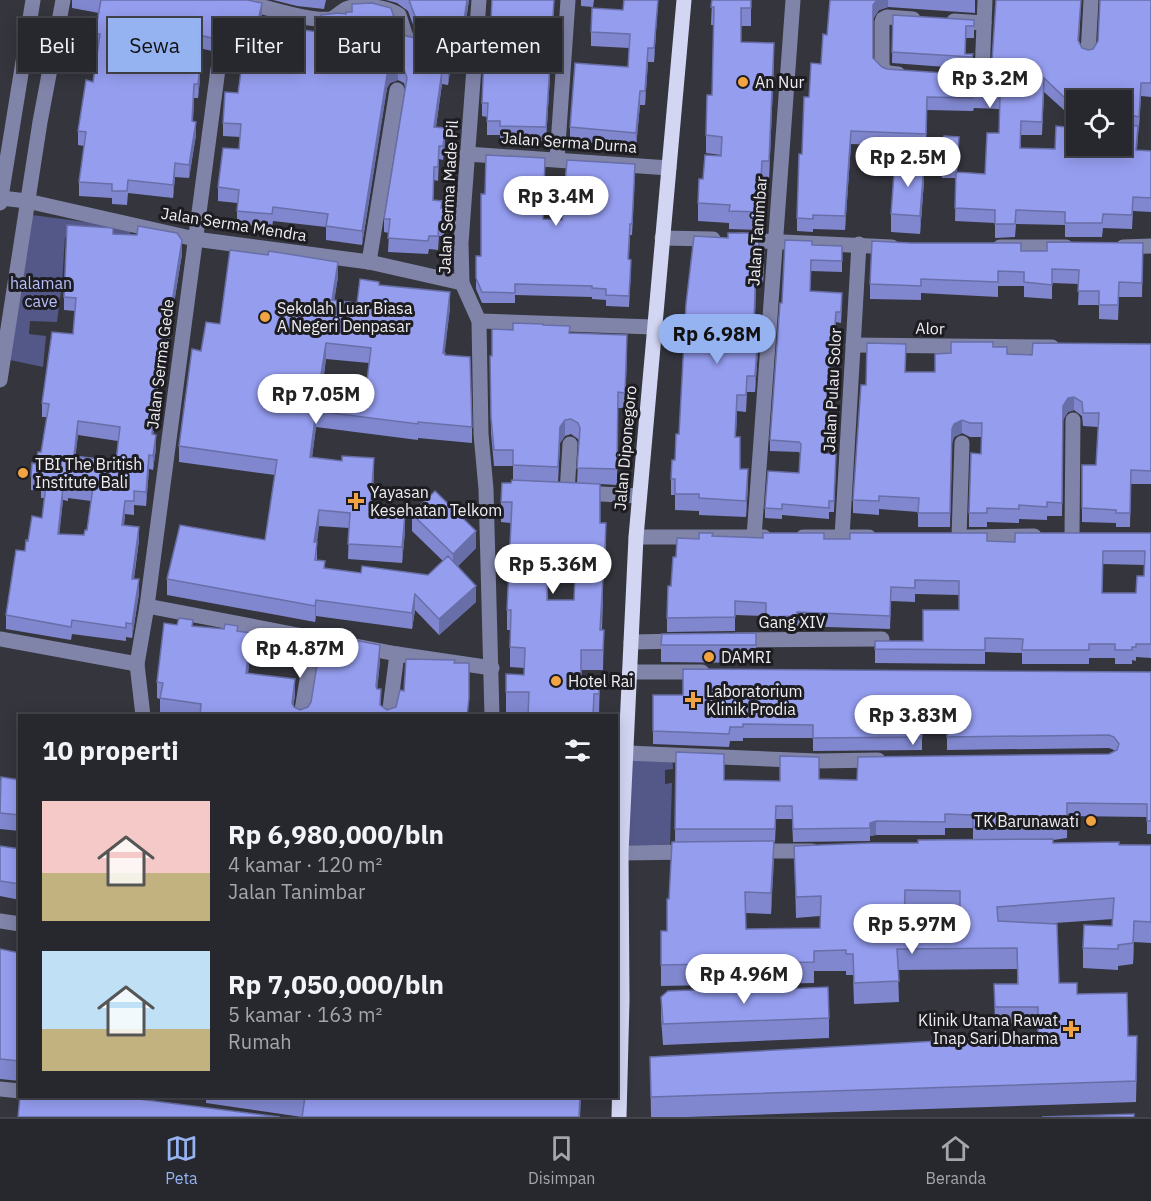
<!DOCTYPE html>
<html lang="id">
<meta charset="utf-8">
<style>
body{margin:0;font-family:"IBM Plex Sans",sans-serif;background:#33343a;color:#f1f3f6;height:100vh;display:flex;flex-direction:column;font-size:22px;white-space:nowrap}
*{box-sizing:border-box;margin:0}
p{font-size:20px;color:#a4a6aa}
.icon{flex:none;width:33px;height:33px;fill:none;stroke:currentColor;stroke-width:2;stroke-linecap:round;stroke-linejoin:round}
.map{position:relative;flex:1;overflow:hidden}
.sheet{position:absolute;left:18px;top:714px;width:600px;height:384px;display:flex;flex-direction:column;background:#27282e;border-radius:0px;box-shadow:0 3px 15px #0003,0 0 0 2px #43444a}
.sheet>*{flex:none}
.top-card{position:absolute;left:18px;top:18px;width:600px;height:54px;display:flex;gap:12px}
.controls{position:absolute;left:1066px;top:90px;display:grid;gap:12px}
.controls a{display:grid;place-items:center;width:66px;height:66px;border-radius:0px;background:#27282e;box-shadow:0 3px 15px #0003,0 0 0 2px #43444a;font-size:30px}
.price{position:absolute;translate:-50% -51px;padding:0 14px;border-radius:21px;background:#fff;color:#222;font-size:20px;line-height:39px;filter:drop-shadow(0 2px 3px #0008)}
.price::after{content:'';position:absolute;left:50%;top:36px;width:18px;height:14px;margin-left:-9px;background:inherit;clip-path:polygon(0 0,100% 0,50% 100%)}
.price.current{background:#95b2f1;color:#111}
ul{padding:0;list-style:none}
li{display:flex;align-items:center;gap:18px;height:150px;padding:0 24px}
li span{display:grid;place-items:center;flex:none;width:168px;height:120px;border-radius:0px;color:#555}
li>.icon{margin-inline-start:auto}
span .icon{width:72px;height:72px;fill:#fffc;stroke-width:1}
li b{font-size:26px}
h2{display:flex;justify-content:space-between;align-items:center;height:72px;padding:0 24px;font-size:26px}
.pill{padding:0 21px;border-radius:0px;background:#27282e;box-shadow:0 3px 15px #0003,0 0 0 2px #43444a;font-size:21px;line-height:54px}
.pill.current{background:#95b2f1;color:#111}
.tabs{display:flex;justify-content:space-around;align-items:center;height:84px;border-top:2px solid #43444a;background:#27282e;font-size:16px;color:#a4a6aa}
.tabs a{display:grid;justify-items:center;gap:3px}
.tabs .current{color:#95b2f1}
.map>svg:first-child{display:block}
.green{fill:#535889}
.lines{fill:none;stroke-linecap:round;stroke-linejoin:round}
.minor{stroke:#8084a8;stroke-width:15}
.major{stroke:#d2d6f3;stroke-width:15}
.wall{fill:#8087ce;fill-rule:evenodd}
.shaded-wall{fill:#686ea7}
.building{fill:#959def;stroke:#686ea7;stroke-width:1.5;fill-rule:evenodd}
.poi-dot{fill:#f3a442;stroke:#1d1d21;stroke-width:2}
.labels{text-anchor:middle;stroke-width:6;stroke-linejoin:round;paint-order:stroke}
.poi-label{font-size:16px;fill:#ededf2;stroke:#1d1d21;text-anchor:start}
.street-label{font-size:16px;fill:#ededf2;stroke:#1d1d21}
.park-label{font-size:16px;fill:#b7bffd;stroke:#1d1d21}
</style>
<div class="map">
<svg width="1151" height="1117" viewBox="0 0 1151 1117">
<rect width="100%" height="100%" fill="#34353d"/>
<g class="green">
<path d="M32 215 131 228 129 246 117 239 65 237 62 283 57 322 30 321 29 334 46 336 43 367 10 360Z"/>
<path d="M626 745 672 748 673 769 665 770V784L672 783 670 845H625Z"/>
</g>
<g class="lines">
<g class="minor">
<path d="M230 0C258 3 305 22 330 19 336 18 340 12 346 9 360 3 387 7 399 15L406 37 412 42 475 52"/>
<path d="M479 0 461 243 462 283 479 321 481 434 486 489 492 716"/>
<path d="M954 21 984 23"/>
<path d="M1088 54 1091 0"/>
<path d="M898 74 888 73 882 68V22L883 19 887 17 913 19"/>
<path d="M964 79 979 78 982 74 985 0"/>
<path d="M467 154 669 168"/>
<path d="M557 159 568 0"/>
<path d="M1 198 27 201 195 239 369 262 462 283"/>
<path d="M0 203 33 0"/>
<path d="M662 238 713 239"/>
<path d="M740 240 892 247"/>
<path d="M1000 247H1066"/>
<path d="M1123 247 1151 246"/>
<path d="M369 262 397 90"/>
<path d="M479 321 653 327"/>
<path d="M853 345 1052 347"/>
<path d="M0 380 40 122 63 0"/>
<path d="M567 493 570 444"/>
<path d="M582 493 639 496"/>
<path d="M1072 535 1073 420"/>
<path d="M636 537H764"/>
<path d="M754 537 793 0"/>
<path d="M803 537H869"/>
<path d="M842 537 859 244"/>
<path d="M959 537 962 443"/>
<path d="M968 537 1034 536"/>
<path d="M147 606 397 654 492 668"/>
<path d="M0 639 137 664"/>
<path d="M736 640 882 639"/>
<path d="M631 642 682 641"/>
<path d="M630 672H702"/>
<path d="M143 716 137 664 147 606 218 69"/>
<path d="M301 716 314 638"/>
<path d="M389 716 397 654"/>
<path d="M625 753 817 761 878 760"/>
<path d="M755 851H812"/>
<path d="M621 853 692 852"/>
<path d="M0 921 20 924"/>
<path d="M0 1089 20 1091"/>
</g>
<path class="major" d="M619 1117 622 1000 621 853 636 537 684 0"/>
</g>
<g class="wall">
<path d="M72 0H247L262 18 291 28 318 32 397 27 406 36 452 58 448 85 442 84 436 127 445 142 443 160 439 159 438 181 434 180 433 200 442 208 445 222 444 236H439L438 250 429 249 428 254 388 252 389 233 384 232V219L405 87 404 83 398 80 390 83 387 88 362 245 326 240V227L273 221 272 228 237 224V203L218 201V187L239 149 240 137 223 136V123L238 93 244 48 214 42 212 51 199 48 196 66 200 79 198 98H194L193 121 196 135 189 178 175 177 173 198 128 193 127 205 112 204V198L79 196V182L84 146 78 145V131L93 82 98 47 95 46V33L99 13 72 8ZM335 51 362 54 359 69 333 64Z"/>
<path d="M273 0H326L324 9 297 6Z"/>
<path d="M386 0H469L463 40 416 33 408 11 397 3Z"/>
<path d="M581 0H594L593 7 581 6Z"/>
<path d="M624 0H658L654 62H648L645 105H640L636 147 570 141V127L628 67 629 48 591 46V32L623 10Z"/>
<path d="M712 0H751V26H741V42L774 61 769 179H762L759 230 729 229V223L698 221V203L703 179 721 156V155L706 153V120L712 95 714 25H711Z"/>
<path d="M830 0H975V13L888 7 879 10 873 19V58L882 67 887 69 972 75 981 74 987 70 992 61 996 0H1081L1079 42 1082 48 1088 50 1093 49 1151 0V97L1141 96 1137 150 1151 151V212L1133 211 1132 229 1103 228 1102 237H1065V225L1016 224 1015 237 995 238V223L955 221 956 178H942V166L959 149 957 172 985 174 999 133 1000 109 974 108 973 111 927 110 926 147 851 144 845 230 813 229V232L797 231V218L802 154 809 97 821 64 827 35ZM1044 92 1065 111 1077 114V100H1122V146L1055 149 1021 148V135H1042Z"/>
<path d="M554 9 546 141 500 140V135H487V117L482 116V103L489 55Z"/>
<path d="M893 15 974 20V38H966L965 54H973L972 69 892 63Z"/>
<path d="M635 175 632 235H630L629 259 631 270 629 307 606 306V300L592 299V297L515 295V303H482L476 289V256H481L543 219 562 220Z"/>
<path d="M924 181 920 234 891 232V214Z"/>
<path d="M113 234 182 254 171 322 168 356H160L156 381 158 395 153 434 156 448 153 470 149 469 146 506 134 505V515L125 514 124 525 139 540 134 579 139 593 132 638 126 637V641L72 634 71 640 6 629V615L25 551 28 541 42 518 44 498H41V491L31 490V476L41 452 47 417H42V403L73 334 75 311 64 310V297ZM78 435 118 441 116 461 75 456ZM68 498 91 501 87 530 84 535 59 534 63 500 68 501Z"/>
<path d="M1143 243 1142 297H1119L1118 320 1099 319V305H1078L1079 284 1052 283V299L1024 297V286H998V297L921 293V300L870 299V284L1021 251H1047Z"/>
<path d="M812 245 842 246V272L811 271 810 291 842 304 841 323 836 322 831 389H828L827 405 828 416 825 453 836 465 834 512H829V519L782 515V519L765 518V508L799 473 800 454 799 452 770 451V440L782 303Z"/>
<path d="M759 247 764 264 763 283 756 282 755 320 759 336 755 392H747L746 412 737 411 736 437 740 469 748 485 746 517 699 515V511L675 510V495H671V479L675 460Z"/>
<path d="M338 277 334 300 357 303 379 285 450 308 444 353 472 427V443L418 438V440L316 427 312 457 374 474 371 513 405 531 402 563 348 559 349 528 319 526 317 542V560L325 568 361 573 428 575 443 561 412 531V514L476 548 458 566 476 602 439 635 415 610 412 629 316 616 315 622 167 595V579L265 540 275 475 179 462V446L201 351 220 324ZM326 359 369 363 367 381 324 375Z"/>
<path d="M543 325 570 333 627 351 625 408H618L617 485 600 484V523L606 543 605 568 558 566 557 581H548V600H574L603 597 602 630H604L603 670H581V676L600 677 599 714 506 712V674L524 675V668L510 667V630H507V610L511 523 501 522V502L513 480V466H494L491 433 490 356H492L513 330ZM571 434 578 439 579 441 577 483 558 482 560 443 565 436Z"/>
<path d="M1151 344V484H1131L1130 527H1116V523L1082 522V465H1096L1098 427 1083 426 1082 416 1074 410 1068 412 1063 420 1062 516H1047V520L1019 519V523L987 522V527H969V513L981 454 982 437H970L962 433 954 437 952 443 950 527H918V512L879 509V515L853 513V500L866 385 906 372H935L951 353 993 347 1007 354 1032 355Z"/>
<path d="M1151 533V658L1136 657V661L1132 660V664H1115V658H1089V664H1022V653L985 652V664L875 663V641H923L959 610V595L915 594V602L891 601 890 629 797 626V630L766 631V616L735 615V631L667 632V618L676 557 713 536 763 538 1015 542ZM1103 564 1145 565 1144 576 1136 593H1102Z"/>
<path d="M177 625 238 631 251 649 248 673 295 695 293 706 294 707 300 710 308 707 380 661 377 689 381 705 387 710 396 707 404 691 455 663H469L468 716H171L160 714V699L157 698V682Z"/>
<path d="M756 633V663L661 662V645Z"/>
<path d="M1151 672V834H1147V817L1067 816V838L1053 840V843L1151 845V943L1134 942 1133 964 1118 966V970L1083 968V948L1112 926 1113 919 1055 923 1059 983 1077 994 1128 1036 1137 1057 1136 1102 687 1117H651L650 1057 1038 1038V1027L995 1028 994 984H1017V969L898 970 899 1002 854 1004 853 975H846V971H814V983L661 986V931H667V899H669L675 842 676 752 724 780 780 781 819 779 857 780 1109 754 1115 751 1114 750 1109 748 947 750V729H922V750L813 751V738H743V741H730L729 747 653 744V695H683ZM776 819H792L793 842 870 841V836L876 835H945V828H973V839L918 843 794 846 796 918 820 916V928L746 929V913L771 914 774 842H775ZM905 911 960 912V925L904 926Z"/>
<path d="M20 780V831L0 829V781Z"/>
<path d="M0 846 20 849V900L0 896Z"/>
<path d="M0 949 20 953V1081L0 1079Z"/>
<path d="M743 991 829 1018V1038L663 1045 661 1018V997Z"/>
<path d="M206 1096H581L580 1117H302L206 1103Z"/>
</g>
<g class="shaded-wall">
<path d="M467 0H469L463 40V27Z"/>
<path d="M554 0V9L546 141V127Z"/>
<path d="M658 0 654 62V48Z"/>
<path d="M877 0H888V7L879 10 873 19V5Z"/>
<path d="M262 3V17L259 31V17Z"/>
<path d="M214 28V42L212 51V38Z"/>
<path d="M199 35V48L194 79V65Z"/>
<path d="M335 38V51L331 77V63Z"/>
<path d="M774 43V61L769 179V161Z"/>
<path d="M452 45V58L448 85V71Z"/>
<path d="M648 48V62L645 105V91Z"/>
<path d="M200 66V79L198 98V84Z"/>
<path d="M398 67V80L390 83 387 88 362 245V231L387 75 390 70Z"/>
<path d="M442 71V84L434 140V127Z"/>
<path d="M1141 83V96L1139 131V117Z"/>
<path d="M194 84V98L192 135V121Z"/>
<path d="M640 91V105L636 147V133Z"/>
<path d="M196 122V135L189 178V165Z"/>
<path d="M445 128V142L443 160V146Z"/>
<path d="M851 131V144L845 230V216Z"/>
<path d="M762 161V179L759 230V212Z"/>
<path d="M175 163V177L173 198V185Z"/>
<path d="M924 163V181L920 234V216Z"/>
<path d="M182 240V254L171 322 168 356V343L171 309Z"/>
<path d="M764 248V264L763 283V267Z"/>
<path d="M338 262V277L332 316V300Z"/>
<path d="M756 266V282L754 336V320Z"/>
<path d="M450 292V308L443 368V353Z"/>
<path d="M836 312V322L831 389V378Z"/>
<path d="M759 320V336L755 392V376Z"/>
<path d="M627 335V351L625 408V393Z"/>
<path d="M160 342V356L155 395V381Z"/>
<path d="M326 343V359L321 391V375Z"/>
<path d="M158 381V395L152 448V434Z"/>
<path d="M737 395V411L735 453V437Z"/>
<path d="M1074 397V410L1068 412 1063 420 1062 516 1063 406 1068 398Z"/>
<path d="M828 405V416L824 464V453Z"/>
<path d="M316 411V427L310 473V457Z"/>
<path d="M565 420V436L560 443 558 483 560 427Z"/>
<path d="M962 420V433L954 437 952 443 950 527 952 429 954 424Z"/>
<path d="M78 421V435L74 470V456Z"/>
<path d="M156 435V448L153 470V456Z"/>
<path d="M149 455V469L146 506V492Z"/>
<path d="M374 458V474L370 529V513Z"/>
<path d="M748 469V485L746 517V501Z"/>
<path d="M63 487V500L58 548V534Z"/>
<path d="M125 501V514L122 538V525Z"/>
<path d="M319 510V526L314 558V542Z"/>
<path d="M405 515V531L402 563V547Z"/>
<path d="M139 527V540L132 592V579Z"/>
<path d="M476 531V548L453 571V554Z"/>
<path d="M558 546V566L557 581V561Z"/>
<path d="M603 577V597L600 650V630Z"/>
<path d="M139 579V593L132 638V624Z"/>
<path d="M476 586V602L439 635V619Z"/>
<path d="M415 594V610L412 629V613Z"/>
<path d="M316 600V616L315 622V606Z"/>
<path d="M251 633V649L246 688V673Z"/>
<path d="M380 645V661L376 702V686Z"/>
<path d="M295 679V695L292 716V703Z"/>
<path d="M876 821V835L870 836V841V823Z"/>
<path d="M774 841V862L771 914V893Z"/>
<path d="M1134 921V942L1133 964V943Z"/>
</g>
<g class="building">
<path d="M100 0H247L262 3 259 17 291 22 290 28 318 32 321 15 338 13 346 14V12H352V4L372 3 391 8 397 27 406 36 452 45 448 71H442L434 127 445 128 443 146H439L438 167H434L433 200 442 201 441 208H445L444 223 439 222 438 236H429L428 241 388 238 390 219H384L407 78 404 69 398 67 390 70 387 75 362 231 326 226 328 214 273 207 272 214 237 211 239 190 218 187 223 148 239 149 241 124 223 123 225 92 238 93 246 35 214 28 212 38 199 35 194 65 200 66 198 84H194L192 121 196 122 189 165 175 163 173 185 128 180 127 191H112V184L79 182 86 132 78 131 86 80 93 82 100 34 95 33 101 0ZM335 38 365 41 359 69 331 63Z"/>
<path d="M409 0H467L463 27 416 19Z"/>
<path d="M492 0H554L546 127 500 126V121H487L488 103H482L484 55H489Z"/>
<path d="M624 0H658L654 48H648L645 91H640L636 133 570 127 575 63 628 67 630 34 591 32 592 8 623 10Z"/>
<path d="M712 0H751V8H741V42L774 43 769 161H762L759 212 729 211 730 205 698 203 699 179H703L705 155 721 156 722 137 706 135 707 95H712L714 7H711Z"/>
<path d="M830 0H877L873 5V58L882 67 887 69 972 75 981 74 987 70 992 61 996 0H1081L1078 40 1082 48 1088 50 1093 49 1098 41 1100 0H1151V83H1141L1139 117 1122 113V100L1077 101 1065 98 1044 78 1042 122 1021 121 1020 148 1055 149 1056 126 1077 128V146H1122V125L1138 126 1136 150 1151 151V198L1133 197 1132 215 1103 214 1102 223H1065V212L1016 210 1015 224H995V210L955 208 956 172 985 174 987 133H999L1000 96 974 94 973 98 927 97 926 134 851 131 845 216 813 215V219L797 218 799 154H802L804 97H809L811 63 821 64 823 34 827 35Z"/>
<path d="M893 15 974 20V26H966L965 54H973L972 57 892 52Z"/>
<path d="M944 136 959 137 957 167 942 166Z"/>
<path d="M486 155 545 158 543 219 562 220 567 160 635 164 632 224H630L628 259 631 260 629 296 606 295V289L592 288V286L515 284V293L482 292 476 278V256H481V194H485Z"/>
<path d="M895 161 924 163 920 216 891 214Z"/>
<path d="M67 225 113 228V234L137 235 138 226 177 233 182 240 171 309 168 343 160 342 155 381H158L152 434 156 435 153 456 149 455 146 492 134 491V501H125L122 525 139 527 132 579H139L132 624 126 623V628L72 620 71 627 6 615 16 550 25 551 26 540 28 541 32 516 42 518 46 485 41 484 42 477 31 476 32 463 36 464 38 452H41L49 404 42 403 52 332 73 334 76 298 64 297ZM78 421 120 427 116 461 74 456ZM68 484 93 487 87 530H85L84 535 58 534 63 487H68Z"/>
<path d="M728 233H759V247L764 248 763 267 756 266 754 320H759L755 376H747L746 395H737L735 437H740V469H748L746 501 699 498V494H675V479H671L672 460H675L676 434H679L686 304 694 236 728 238Z"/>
<path d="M785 240 812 241V245L842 246V261L811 260 810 291 842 293 841 312H836L831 378H828L827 405H828L824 453 836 454 834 501H829V508L782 504V509L765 508 768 471 799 473 801 444 799 442 770 440 780 303H782Z"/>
<path d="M872 241 911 243H1021V251H1047V242L1143 243 1142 283 1119 282 1118 305H1099V291H1078L1079 270 1052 269V285L1024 282V272L998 271V282L921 279V286L870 284Z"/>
<path d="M230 250 268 255 269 251 338 262 332 300 357 303 360 279 379 282V285L450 292 443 353H445V355L470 357 472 427 418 422V424L316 411 310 457 342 461V456L374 458 370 513 405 515 402 547 348 544 350 513 319 510 314 542H317L315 560 325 561 324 568 361 573 362 566 428 575 448 556 476 586 439 619 415 594 412 613 316 600 315 606 167 579 180 525 265 540 277 460 179 446 192 349 201 351 206 322 220 324ZM326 343 371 348 367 381 321 375Z"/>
<path d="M513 323 543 324V325L570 326 569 333 627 335 625 393 618 392 617 469 577 468 580 428 578 423 571 419 565 420 560 427 558 467 513 465V450H494L491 418 490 356H492V329L513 330Z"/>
<path d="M951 342H993V347H1007V354L1032 355 1033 343 1151 344V471L1131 470 1130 513H1116V510L1082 508V465H1096L1099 413H1083L1082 402 1074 397 1068 398 1063 406 1062 503 1047 502V507L1019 505V509L987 508V513H969L971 453 981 454 982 423H970L962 420 954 424 952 429 950 513H918L919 498 879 496V501L853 500 861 385H866L867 343 906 344 905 372H935V354L951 353Z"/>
<path d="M512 480 600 484V523H606L605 548 558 546 557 561H548L547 600H574L575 576 603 577 600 630H604L603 650H581V676L600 677 599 694H594L593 716H528L529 692H506V674L524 675 525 648 510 647 511 610H507L512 502H501L502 483H511Z"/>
<path d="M435 491 476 531 453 554 412 514Z"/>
<path d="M699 533H713L712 536 763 538V533H824V539H850V533H987V541L1015 542V533H1151V644H1136V647H1132V650H1115V644H1089V650H1022L1023 639 985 638V650L875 649V641H923V610H959V581L915 580V588L891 587 890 616 797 612V616L766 617V603L735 601V617L667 618 668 586H671L673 557H676L677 538 699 539ZM1103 551H1145L1144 576H1137L1136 593H1102Z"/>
<path d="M179 618 193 620 192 626 224 629 225 624 238 626 237 631 251 633 246 673 295 679 292 703 294 707 300 710 308 707 311 702 322 634 380 645 376 686 377 689H381L380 705 387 710 396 707 400 690 404 691 406 659 455 660 454 663H469V698L467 716H200L201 704 160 698 163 683 157 682 164 623 177 625Z"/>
<path d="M756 633V645H661L662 634Z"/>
<path d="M683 669 1151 672V821H1147V804L1067 803V825L1053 827H973V815L945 814V822L876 821 870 823V828L793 829 792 806H776L775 829H675L676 752 724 754V780L780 781V756L819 757V779L851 780H857L858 757 1109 754 1117 750 1119 744 1114 737 1109 735 947 737V716L922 715V737L813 738V725L743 724V727H730L729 734 653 731V695H683Z"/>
<path d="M1 777 20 780V815L0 813Z"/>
<path d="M1053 839V843L1119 842V845H1151V922L1134 921 1133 943 1118 945V949L1083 948 1084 925 1112 926 1114 898 997 907 998 921 1057 924 1059 983H1077V994L1127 993 1128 1036H1137L1136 1081 651 1097 650 1057 991 1038H1038V1007H995L994 984H1018L1017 948 897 949 899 981 854 983 853 954H846V950L814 951V962L661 965V931H667V899H669L672 842 774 841 771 893 745 892 746 929 820 928 821 896 796 897 794 846 870 843H918V840ZM905 890 960 891V925L904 926Z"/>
<path d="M0 846 20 849V884L0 881Z"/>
<path d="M0 949 20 953V1061L0 1059Z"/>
<path d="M828 987 829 1018 663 1024 661 997 668 991 743 988V991Z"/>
<path d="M20 1096H115L280 1117H18Z"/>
<path d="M301 1096H580L579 1117H302L305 1097Z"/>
<path d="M1134 1114V1117H1042Z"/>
</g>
<g class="poi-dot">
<circle cx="743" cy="82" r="6"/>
<circle cx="265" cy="317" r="6"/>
<circle cx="23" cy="473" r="6"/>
<path d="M353 492h6v6h6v6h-6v6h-6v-6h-6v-6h6z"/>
<circle cx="709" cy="657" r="6"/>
<circle cx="556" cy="681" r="6"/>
<path d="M690 691h6v6h6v6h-6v6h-6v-6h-6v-6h6z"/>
<circle cx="1091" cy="821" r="6"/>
<path d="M1068 1020h6v6h6v6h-6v6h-6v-6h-6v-6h6z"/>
</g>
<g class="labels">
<g class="poi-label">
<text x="755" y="88">An Nur</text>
<text x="277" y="314">Sekolah Luar Biasa<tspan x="277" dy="18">A Negeri Denpasar</tspan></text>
<text x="35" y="470">TBI The British<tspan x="35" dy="18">Institute Bali</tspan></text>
<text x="370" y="498">Yayasan<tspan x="370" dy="18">Kesehatan Telkom</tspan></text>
<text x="721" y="663">DAMRI</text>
<text x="568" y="687">Hotel Rai</text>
<text x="706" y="697">Laboratorium<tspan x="706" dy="18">Klinik Prodia</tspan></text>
<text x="1079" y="827" text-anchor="end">TK Barunawati</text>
<text x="1058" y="1026" text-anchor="end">Klinik Utama Rawat<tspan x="1058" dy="18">Inap Sari Dharma</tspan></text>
</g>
<g class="street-label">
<text transform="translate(569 142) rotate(4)" y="6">Jalan Serma Durna</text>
<text transform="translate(448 197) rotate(-87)" y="6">Jalan Serma Made Pil</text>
<text transform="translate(234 224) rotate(9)" y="6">Jalan Serma Mendra</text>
<text transform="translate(757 231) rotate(-86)" y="6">Jalan Tanimbar</text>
<text transform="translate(930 328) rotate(1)" y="6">Alor</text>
<text transform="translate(160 364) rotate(-83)" y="6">Jalan Serma Gede</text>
<text transform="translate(832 390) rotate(-87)" y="6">Jalan Pulau Solor</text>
<text transform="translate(625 448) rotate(-85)" y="6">Jalan Diponegoro</text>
<text x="792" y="628">Gang XIV</text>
</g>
<g class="park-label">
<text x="41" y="289">halaman<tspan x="41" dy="18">cave</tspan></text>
</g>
</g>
</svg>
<div class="controls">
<a><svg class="icon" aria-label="locate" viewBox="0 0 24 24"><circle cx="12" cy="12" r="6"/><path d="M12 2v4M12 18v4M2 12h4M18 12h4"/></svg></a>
</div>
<b class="price" style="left:990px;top:109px">Rp 3.2M</b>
<b class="price" style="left:908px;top:188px">Rp 2.5M</b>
<b class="price" style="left:556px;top:227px">Rp 3.4M</b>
<b class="price current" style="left:717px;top:365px">Rp 6.98M</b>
<b class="price" style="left:316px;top:425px">Rp 7.05M</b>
<b class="price" style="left:553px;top:595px">Rp 5.36M</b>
<b class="price" style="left:300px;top:679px">Rp 4.87M</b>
<b class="price" style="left:913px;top:746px">Rp 3.83M</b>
<b class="price" style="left:912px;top:955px">Rp 5.97M</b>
<b class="price" style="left:744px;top:1005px">Rp 4.96M</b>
<div class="top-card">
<a class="pill">Beli</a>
<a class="pill current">Sewa</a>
<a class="pill">Filter</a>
<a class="pill">Baru</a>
<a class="pill">Apartemen</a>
</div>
<section class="sheet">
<h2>10 properti<svg class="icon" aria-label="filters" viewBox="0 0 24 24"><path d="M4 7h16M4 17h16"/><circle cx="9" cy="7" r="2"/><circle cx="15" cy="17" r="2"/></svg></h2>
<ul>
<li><span style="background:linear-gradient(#f6c9c9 60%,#c2b280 0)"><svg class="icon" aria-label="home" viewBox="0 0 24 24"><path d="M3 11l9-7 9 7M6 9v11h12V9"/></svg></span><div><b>Rp 6,980,000/bln</b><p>4 kamar · 120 m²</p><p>Jalan Tanimbar</p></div></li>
<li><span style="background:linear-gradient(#bfe0f5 65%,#c2b280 0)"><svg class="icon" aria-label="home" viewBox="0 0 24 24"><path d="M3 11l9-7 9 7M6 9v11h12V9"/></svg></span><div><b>Rp 7,050,000/bln</b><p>5 kamar · 163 m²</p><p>Rumah</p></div></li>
</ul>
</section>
</div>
<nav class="tabs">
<a class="current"><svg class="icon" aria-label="map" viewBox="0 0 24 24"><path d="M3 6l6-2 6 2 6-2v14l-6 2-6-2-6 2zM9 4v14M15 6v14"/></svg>Peta</a>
<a><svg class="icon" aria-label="saved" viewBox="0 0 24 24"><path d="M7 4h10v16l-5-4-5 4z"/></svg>Disimpan</a>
<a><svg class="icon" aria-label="home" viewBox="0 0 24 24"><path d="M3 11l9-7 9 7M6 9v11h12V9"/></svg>Beranda</a>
</nav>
